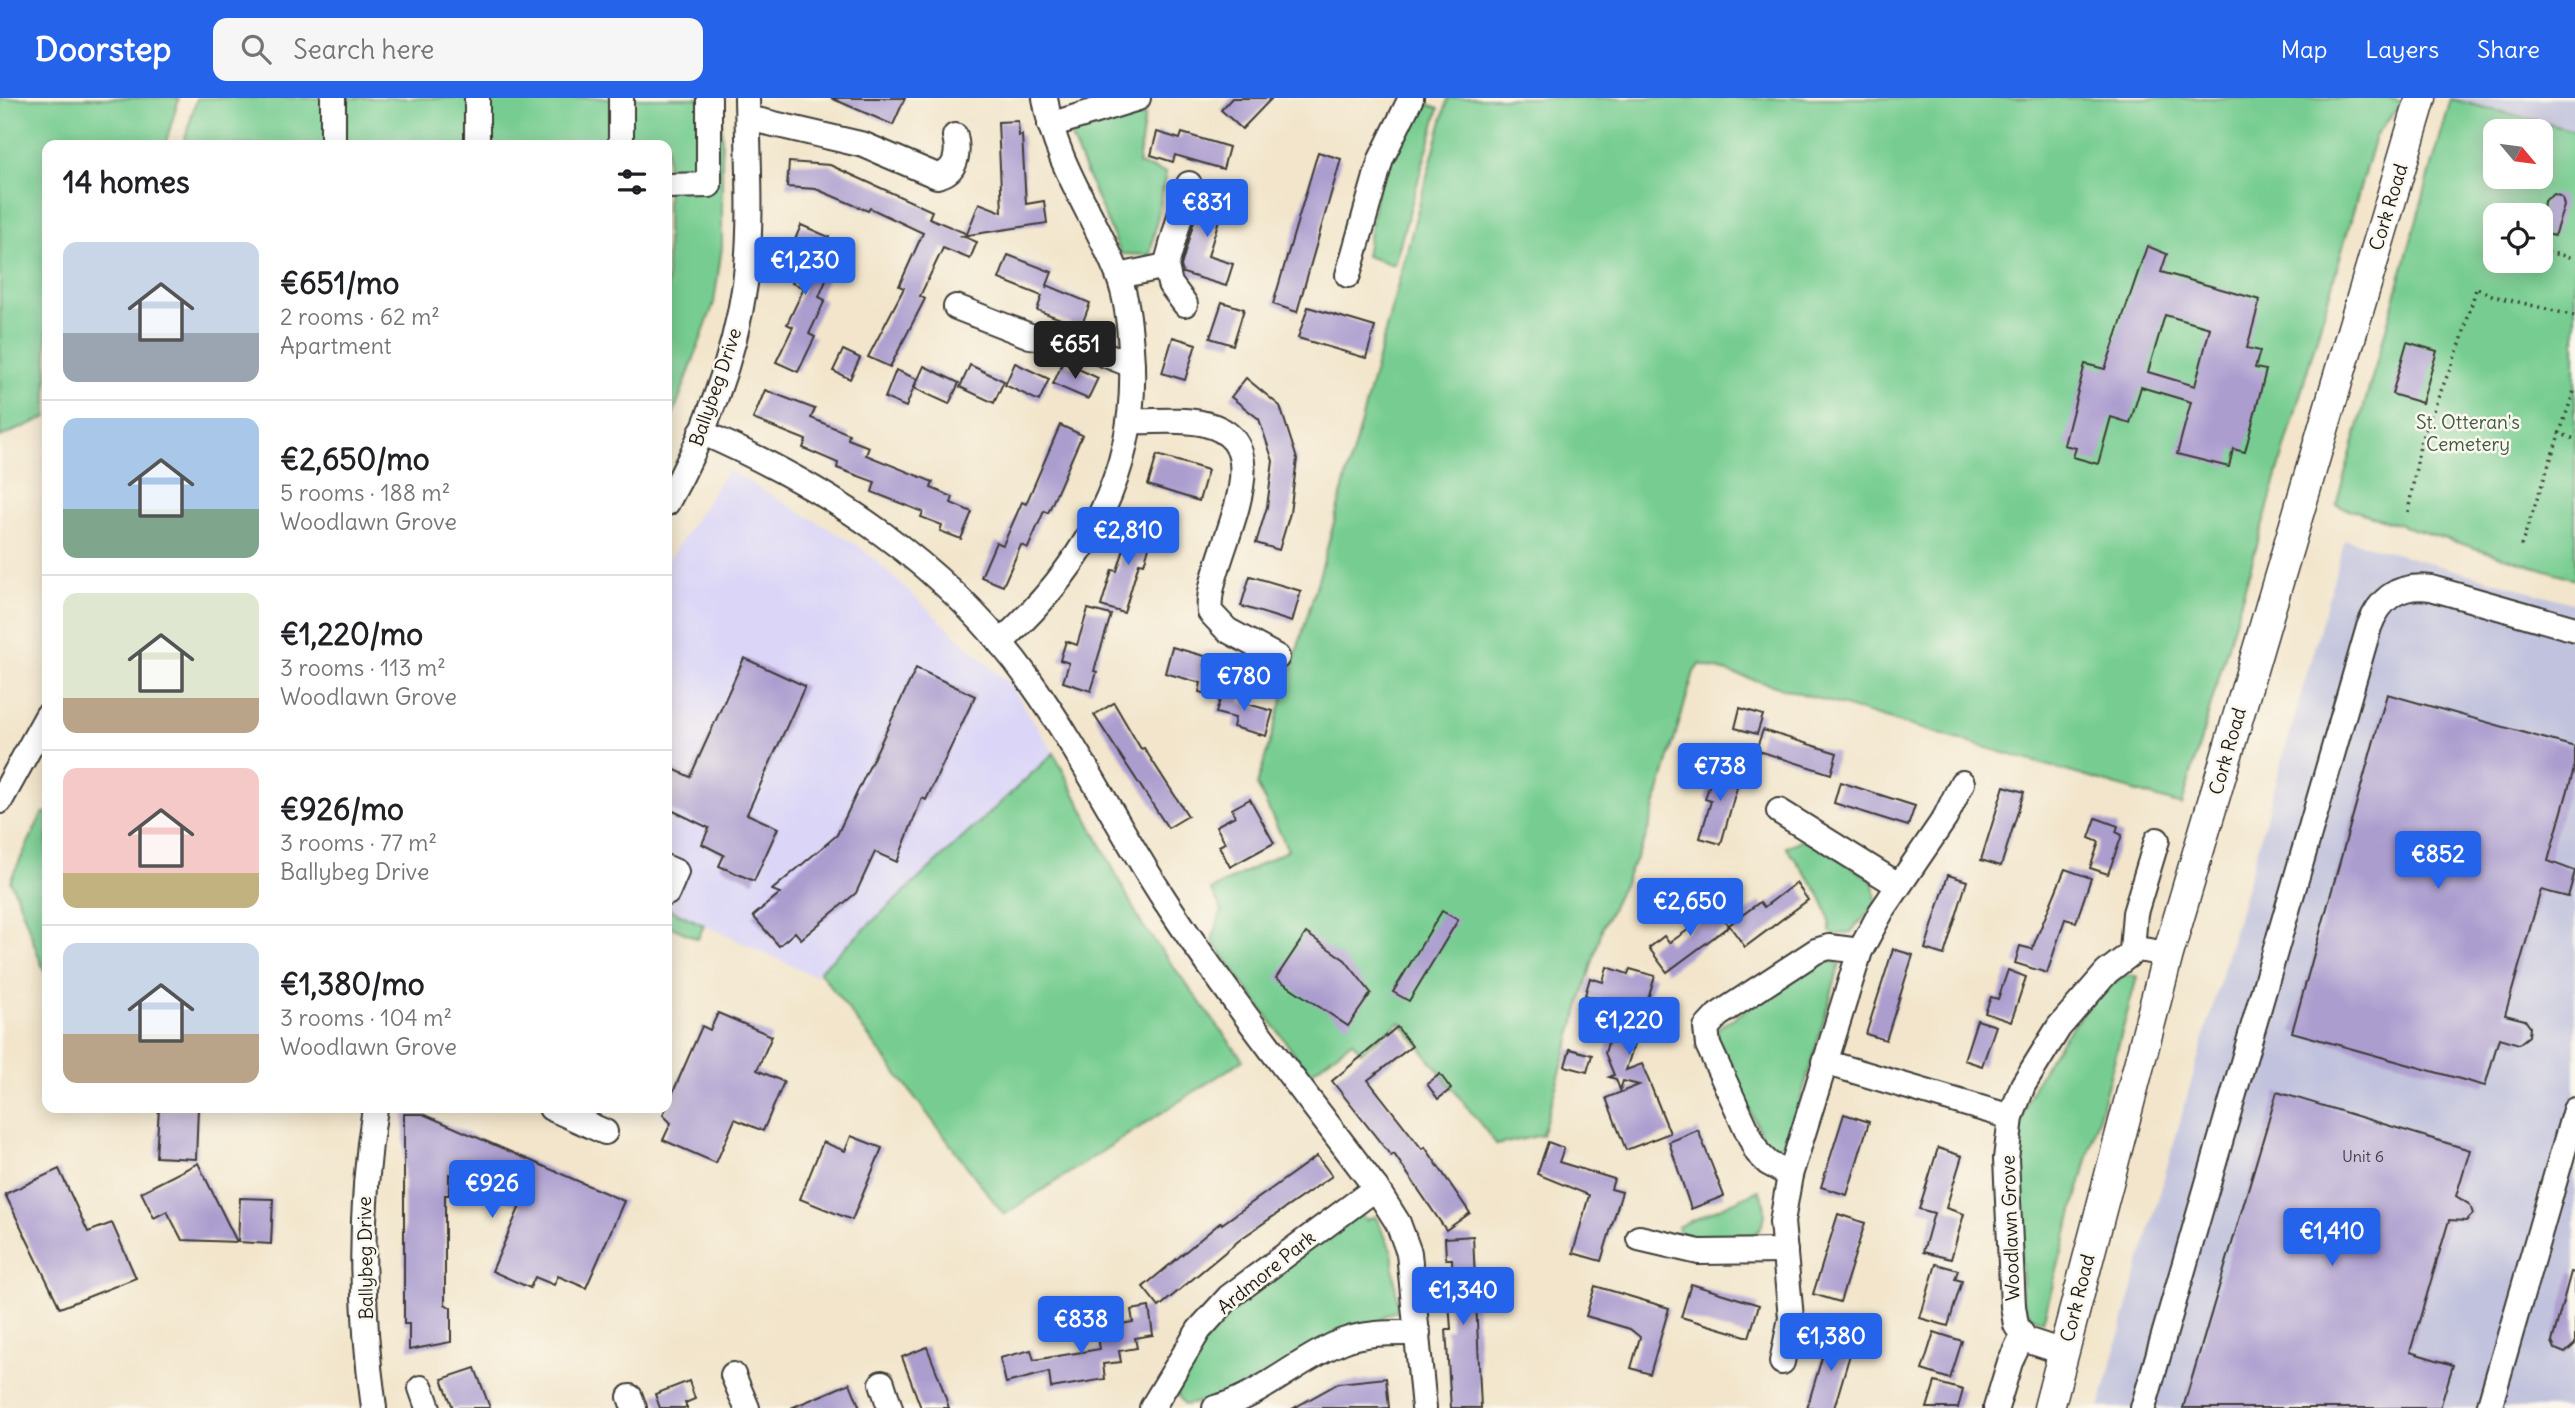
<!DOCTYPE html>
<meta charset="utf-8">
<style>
body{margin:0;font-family:Delius,sans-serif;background:#f6f6f6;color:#202124;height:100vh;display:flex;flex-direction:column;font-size:26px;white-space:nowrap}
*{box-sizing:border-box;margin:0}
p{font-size:23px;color:#757577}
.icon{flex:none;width:38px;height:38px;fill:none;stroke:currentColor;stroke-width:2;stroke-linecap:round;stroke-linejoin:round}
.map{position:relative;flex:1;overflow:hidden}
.side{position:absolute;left:42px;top:42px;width:630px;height:973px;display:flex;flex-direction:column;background:#fff;border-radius:14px;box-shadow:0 4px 18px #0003}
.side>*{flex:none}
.needle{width:46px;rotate:119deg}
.tools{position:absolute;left:2483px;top:21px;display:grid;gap:14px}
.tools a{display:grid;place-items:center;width:70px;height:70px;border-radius:14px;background:#fff;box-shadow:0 4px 18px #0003;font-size:35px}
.price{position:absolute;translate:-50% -60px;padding:0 16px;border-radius:7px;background:#2563eb;color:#fff;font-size:23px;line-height:46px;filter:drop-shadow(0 2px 4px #0008)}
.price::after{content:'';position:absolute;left:50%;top:42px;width:21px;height:16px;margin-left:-10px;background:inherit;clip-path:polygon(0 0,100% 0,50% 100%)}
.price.current{background:#222;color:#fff}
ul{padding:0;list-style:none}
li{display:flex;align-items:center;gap:21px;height:175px;padding:0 21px}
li+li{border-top:2px solid #e0e0e0}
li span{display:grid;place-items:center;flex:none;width:196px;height:140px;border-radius:14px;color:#555}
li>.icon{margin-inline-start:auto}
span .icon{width:84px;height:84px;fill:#fffc;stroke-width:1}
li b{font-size:30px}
h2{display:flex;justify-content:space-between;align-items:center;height:84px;padding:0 21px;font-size:30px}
header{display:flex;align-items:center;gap:42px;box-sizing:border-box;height:98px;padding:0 35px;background:#2563eb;color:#fff}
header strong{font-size:33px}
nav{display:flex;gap:38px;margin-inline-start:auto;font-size:24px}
.search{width:490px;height:63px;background:#f6f6f6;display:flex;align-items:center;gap:18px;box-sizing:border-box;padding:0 24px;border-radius:14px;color:#757577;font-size:26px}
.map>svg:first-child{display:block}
.built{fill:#dbd6f7}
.industrial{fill:#c1c2dd}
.green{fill:#77cd91;stroke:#4a7456;stroke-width:2;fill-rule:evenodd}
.building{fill:#ac9dcf;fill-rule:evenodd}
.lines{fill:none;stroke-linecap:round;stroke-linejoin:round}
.minor-casing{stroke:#3c3a36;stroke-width:28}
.major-casing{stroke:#3c3a36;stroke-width:33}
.path{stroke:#3c3a36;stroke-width:3.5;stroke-dasharray:2 5;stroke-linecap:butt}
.minor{stroke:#fff;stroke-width:24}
.major{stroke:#fff;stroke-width:30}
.labels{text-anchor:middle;stroke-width:5;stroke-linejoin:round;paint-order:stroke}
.number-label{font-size:16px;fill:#403c49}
.street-label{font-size:19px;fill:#1c1c1c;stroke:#fbf7ec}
.park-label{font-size:19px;fill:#3c5a45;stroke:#fbf7ec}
</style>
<header>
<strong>Doorstep</strong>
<div class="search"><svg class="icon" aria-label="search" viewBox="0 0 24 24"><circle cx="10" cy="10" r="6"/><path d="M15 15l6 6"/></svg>Search here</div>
<nav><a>Map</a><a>Layers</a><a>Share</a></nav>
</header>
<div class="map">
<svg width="2575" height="1310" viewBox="0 0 2575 1310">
<rect width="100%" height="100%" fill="#fbf7ec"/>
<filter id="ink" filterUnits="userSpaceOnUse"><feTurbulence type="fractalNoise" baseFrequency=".0143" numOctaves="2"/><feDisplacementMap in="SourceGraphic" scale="14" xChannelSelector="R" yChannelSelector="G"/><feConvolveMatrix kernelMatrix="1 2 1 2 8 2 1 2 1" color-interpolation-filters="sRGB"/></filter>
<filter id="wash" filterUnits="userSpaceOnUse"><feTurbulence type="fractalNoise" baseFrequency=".00686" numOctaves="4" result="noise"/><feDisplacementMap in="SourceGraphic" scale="28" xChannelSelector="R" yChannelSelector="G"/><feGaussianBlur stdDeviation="1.57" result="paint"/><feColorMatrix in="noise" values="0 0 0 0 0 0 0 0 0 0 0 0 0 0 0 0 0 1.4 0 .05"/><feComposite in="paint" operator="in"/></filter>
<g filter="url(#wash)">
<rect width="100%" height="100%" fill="#f2e5cb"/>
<path class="built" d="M728 372 862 450 1012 589 1054 655 814 878 667 810V464Z"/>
<g class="industrial">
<path d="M2575 0V33L2451 1V0Z"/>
<path d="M2345 441 2575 506V1310H2099Z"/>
</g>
<g class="green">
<path d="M0 0H179L165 47H47V319L0 339Z"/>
<path d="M197 0H722V149L714 205 667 334V47H183Z"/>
<path d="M1448 0H2388L2403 4 2375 38 2182 707 1700 566 1694 574 1645 742 1603 828 1542 1037 1497 1047 1400 924 1361 954 1352 943 1309 976 1212 842 1222 812 1211 792 1288 752 1257 687 1323 465Z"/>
<path d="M2451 1 2575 33V481L2336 407ZM2496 33H2541V79H2496ZM2496 117H2541V163H2496Z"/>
<path d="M1424 5 1439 10 1394 167 1366 158 1378 84Z"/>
<path d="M1145 17 1138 66 1166 75 1150 157 1121 156 1069 35Z"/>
<path d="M1054 655 1141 825 1243 962 1004 1117 819 873Z"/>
<path d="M47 714V879C32 846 26 815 10 783L42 716Z"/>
<path d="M1806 740 1874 783 1876 806 1851 834 1835 837 1830 834C1832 803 1803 774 1786 749Z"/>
<path d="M667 810 704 827 698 841 667 827Z"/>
<path d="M1825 861 1840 866 1786 1052 1775 1053 1766 1048 1717 940 1718 930Z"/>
<path d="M2125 877 2137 879 2043 1223 2028 1217 2022 1202 2018 1042C2021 1028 2024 1014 2029 1000 2044 962 2090 898 2125 877Z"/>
<path d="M1759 1092C1769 1113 1767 1125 1751 1141L1682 1142 1677 1129Z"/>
<path d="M1358 1114 1366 1122 1375 1118 1392 1153 1398 1212 1384 1218 1379 1227 1216 1301 1185 1307 1177 1296C1207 1211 1289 1166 1358 1114Z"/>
</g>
<g id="blocks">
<g class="building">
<path d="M831 0H905L893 27Z"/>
<path d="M1232 0H1272L1242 31 1221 12Z"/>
<path d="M1018 23 1019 38 1022 37 1026 106 1044 103 1047 125 962 138 977 144 970 161 943 150 920 198 925 201 890 269 868 259 904 190 899 188 923 135 870 110 868 113 816 91 787 89 789 64 830 67 932 113 929 120 967 136 979 105 1002 114 998 24Z"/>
<path d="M1157 34 1180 41 1182 35 1229 49 1223 71 1175 57 1173 64 1151 57Z"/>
<path d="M1318 54 1341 61 1297 214 1273 206Z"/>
<path d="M1205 85 1228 92 1208 158 1233 166 1226 188 1183 175 1181 168Z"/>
<path d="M2554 96 2562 99 2564 108 2554 138 2541 134 2544 103Z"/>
<path d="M801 127 829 139 821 156 827 159 820 177 827 180 819 199 825 202 809 236 815 239 798 274 776 264 793 229 787 226 804 190 792 185 800 168 792 164 800 147 794 144Z"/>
<path d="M2147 148 2167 156 2161 174 2260 202 2247 250 2260 253 2255 270 2266 272 2245 354 2233 351 2229 369 2177 356 2191 304 2141 289 2130 325 2111 319 2098 366 2073 359 2076 350 2064 347 2085 266 2105 271ZM2165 217 2210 230 2195 288 2148 274Z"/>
<path d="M1008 157 1052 174 1046 190 1047 187 1090 205 1081 229 1037 212 1042 198 999 181Z"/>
<path d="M1222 204 1244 211 1233 247 1210 240Z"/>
<path d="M1308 209 1375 229 1366 260 1298 240Z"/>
<path d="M1173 239 1196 246 1185 282 1162 275Z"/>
<path d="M2407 244 2437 253 2422 305 2392 296Z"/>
<path d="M843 252 860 260 850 281 833 273Z"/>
<path d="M1063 264 1098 280 1088 301 1053 286Z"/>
<path d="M1015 265 1049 281 1039 303 1005 287Z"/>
<path d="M970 267 1004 283 994 305 960 289Z"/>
<path d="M924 268 959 285 949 306 914 290Z"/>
<path d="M896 272 917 281 906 309 885 300Z"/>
<path d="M1246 280 1280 308 1297 361 1290 415 1279 452 1256 445 1267 409 1273 363 1259 321 1231 299Z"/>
<path d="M765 292 815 311 811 320 849 336 848 341 869 349 866 357 933 384 931 390 953 399 951 405 972 414 961 441 940 433 942 427 921 419 923 414 872 394 875 384 837 370 838 365 803 350 806 342 753 321Z"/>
<path d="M1060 327 1082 337 1048 415 1044 413 1028 450 1021 447 1003 488 981 479 996 444 1003 447 1022 404 1026 406Z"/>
<path d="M1157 357 1208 372 1199 403 1148 387Z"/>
<path d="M1133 423 1155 430 1144 466 1139 465 1124 515 1101 508 1112 472 1117 473Z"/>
<path d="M1250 478 1301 493 1292 524 1241 508Z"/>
<path d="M1088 511 1111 517 1094 573 1097 574 1091 593 1063 584 1069 565 1060 562 1066 543 1077 547Z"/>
<path d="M1172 549 1208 559 1205 568 1224 573 1217 598 1199 594 1201 585 1165 575Z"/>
<path d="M744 560 805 588 747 716 778 730 754 783 719 768 724 757 702 746 709 730 667 710V668L690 679Z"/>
<path d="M916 570 975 598 926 702 922 700 897 764 875 754 856 795 801 841 795 834 779 848 753 818 780 795 772 792 837 737Z"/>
<path d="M1224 589 1242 594 1240 604 1273 613 1266 638 1233 629 1235 620 1216 615Z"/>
<path d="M2387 596 2575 649V667L2548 763 2575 773 2568 799 2541 792 2505 917 2525 922 2530 929 2529 938 2519 946 2499 940 2485 988 2292 934Z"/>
<path d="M1114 605 1141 651 1144 650 1188 718 1168 730 1094 617Z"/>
<path d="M1740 610 1763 617 1757 636 1735 630Z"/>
<path d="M1763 632 1837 655 1831 676 1756 652Z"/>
<path d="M1722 665 1742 671 1721 746 1700 740 1711 703 1705 701 1711 682 1717 684Z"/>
<path d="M1840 684 1915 708 1908 728 1834 705Z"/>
<path d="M2004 688 2024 694 2001 768 1981 762Z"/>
<path d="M1250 701 1274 745 1230 769 1219 748 1225 745 1216 728 1235 718 1232 711Z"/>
<path d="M2096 720 2118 728 2116 734 2122 737 2108 776 2090 770 2099 744 2089 740Z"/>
<path d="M2065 771 2091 780 2076 824 2065 821 2047 875 2015 865 2020 848 2032 851Z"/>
<path d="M1948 777 1967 783 1944 857 1925 851Z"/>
<path d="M1796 785 1808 802 1745 849 1729 827 1760 804 1764 809Z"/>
<path d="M1712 804 1729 828 1667 874 1649 850 1664 838 1669 845 1685 834 1701 822 1696 816Z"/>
<path d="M1442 813 1458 822 1409 903 1393 894Z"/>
<path d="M1306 835 1345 862 1371 895 1348 928 1276 880Z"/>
<path d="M1893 851 1913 857 1886 942 1866 936Z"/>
<path d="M1607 869 1628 876 1630 871 1655 878 1626 972 1642 966 1670 1035 1626 1052 1606 1000 1639 987 1623 983 1620 992 1616 981 1609 979 1614 977 1605 955 1619 907 1585 897 1590 880 1603 884Z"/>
<path d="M2008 872 2026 879 2011 924 1985 915 1991 899 1998 901Z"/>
<path d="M718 915 772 938 757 972 784 984 763 1033 735 1021 716 1065 663 1042 671 1025 663 1017 702 928 710 932Z"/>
<path d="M1977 922 1996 928 1982 968 1964 962Z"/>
<path d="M1397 929 1412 948 1368 982 1422 1051 1425 1049 1470 1115 1446 1132 1394 1056 1391 1058 1332 983Z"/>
<path d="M1570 951 1592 957 1587 974 1565 968Z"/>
<path d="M1440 976 1451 991 1438 1001 1427 986Z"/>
<path d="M2277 994 2470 1052 2456 1098 2470 1107 2473 1116 2466 1123 2449 1122 2410 1254 2453 1267 2440 1310H2183Z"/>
<path d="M159 1010H198L196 1061 156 1059Z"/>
<path d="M404 1016H423L624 1103 586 1190 558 1178 554 1187 535 1179 530 1190 492 1173 520 1108 449 1076V1097H445V1206L451 1210V1244L409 1252V1226H404Z"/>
<path d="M1844 1016 1869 1024 1847 1097 1821 1089Z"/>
<path d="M1698 1032 1724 1098 1691 1111 1669 1044Z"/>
<path d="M851 1038 882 1050 852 1122 800 1101 823 1044 845 1053Z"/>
<path d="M1548 1044 1564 1050 1559 1064 1614 1081 1611 1091 1622 1094 1601 1163 1573 1155 1589 1097 1537 1076Z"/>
<path d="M1938 1050 1962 1058 1946 1110 1964 1116 1951 1161 1923 1154 1934 1115 1919 1111Z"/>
<path d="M1317 1058 1332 1078 1242 1140 1159 1209 1143 1189 1221 1124 1222 1126Z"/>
<path d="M198 1065 237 1144 182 1142 167 1113 154 1120 141 1094Z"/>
<path d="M59 1071 88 1134 112 1125 136 1180 60 1210 5 1096Z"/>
<path d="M240 1100 273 1101 271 1146 238 1144Z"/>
<path d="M1838 1116 1865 1125 1840 1204 1813 1196Z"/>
<path d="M1473 1138 1481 1310H1451L1446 1231H1451L1449 1204H1454L1452 1161H1446L1445 1140Z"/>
<path d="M1936 1166 1958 1172 1955 1181 1962 1183 1948 1228 1920 1220Z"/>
<path d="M2571 1174 2575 1175V1246L2565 1255 2555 1251 2552 1244Z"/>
<path d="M1691 1186 1759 1207 1749 1239 1681 1219Z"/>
<path d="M1595 1188 1669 1210 1650 1276 1631 1270 1640 1239 1630 1231 1586 1218Z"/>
<path d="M1149 1209 1153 1237 1135 1240 1137 1250 1119 1253 1121 1264 1103 1266 1105 1281 1051 1290 1049 1274 1006 1285 1000 1260 1031 1252 1034 1262 1100 1251 1098 1239 1116 1236 1115 1227 1133 1224 1131 1212Z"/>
<path d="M1934 1234 1962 1243 1950 1281 1922 1272Z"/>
<path d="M1829 1236 1854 1243 1834 1310H1807Z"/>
<path d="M927 1249 939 1280 949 1310H921L902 1259Z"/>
<path d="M475 1270 490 1310H453L442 1281Z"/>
<path d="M1386 1280 1389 1310H1294L1339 1285Z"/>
<path d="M689 1283 695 1301 685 1305 687 1310H660L655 1296Z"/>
<path d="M1935 1284 1963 1292 1958 1310H1927Z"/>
<path d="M850 1285 860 1310H791L834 1292Z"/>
</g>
</g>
</g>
<g filter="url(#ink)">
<use href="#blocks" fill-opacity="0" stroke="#3c3a36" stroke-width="2"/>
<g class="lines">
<defs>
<g id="minor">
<path d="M477 0V47"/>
<path d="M621 0V47"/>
<path d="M748 20 864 47 937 78C957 74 959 55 955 38"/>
<path d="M1050 27 1138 0"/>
<path d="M333 47V0"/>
<path d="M667 88 709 87V0"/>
<path d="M1348 177 1381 61 1411 0"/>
<path d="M1119 178 1166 168"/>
<path d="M1185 206 1170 186 1166 168 1189 86"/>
<path d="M956 209 1030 238 1073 244 1132 267"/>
<path d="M1130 323C1154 324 1182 320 1205 326 1290 346 1203 464 1210 514L1227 532 1277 559"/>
<path d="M701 334C830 390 947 467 1030 583 1081 654 1119 732 1166 804 1231 903 1305 995 1376 1090L1398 1125 1409 1155 1424 1310"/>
<path d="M667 405C704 339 734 262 745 186 753 125 748 61 747 0"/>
<path d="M1000 545C1088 464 1141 372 1131 250 1129 225 1127 200 1118 177 1094 116 1055 66 1045 0"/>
<path d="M0 703 47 618"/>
<path d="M1779 713 1898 787"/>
<path d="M667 770 676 774 667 795"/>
<path d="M1860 853 1829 849 1816 853 1718 917 1706 930 1708 947 1757 1054 1768 1065 1790 1077 1860 853 1881 814 1945 720 1962 685"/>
<path d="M2132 853 2135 815 2157 742"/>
<path d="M1824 964 2011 1019"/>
<path d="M551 1010 605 1034"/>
<path d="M1639 1140 1699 1154 1785 1153"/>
<path d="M2063 1254 2026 1242 2016 1227 2013 1208 2006 1061 2011 1019 2023 987 2059 929 2107 874 2137 851 2168 856"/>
<path d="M1782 1264 1791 1220 1782 1124 1790 1077"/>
<path d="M733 1277 747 1310"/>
<path d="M882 1285 890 1310"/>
<path d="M421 1290 428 1310"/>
<path d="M630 1299 634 1310"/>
<path d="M374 1310C360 1210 359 1110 375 1010"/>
<path d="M1152 1310 1199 1232 1229 1199 1376 1090"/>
<path d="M1215 1310C1262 1298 1298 1261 1343 1243 1366 1234 1393 1235 1418 1235"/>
<path d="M1996 1310 2010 1264 2022 1239"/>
<path d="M2143 1310 2369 529C2380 499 2400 486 2431 490L2575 531"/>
<path d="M2489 1310 2575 1012"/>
</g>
<path id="major" d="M2049 1310 2168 856 2421 0"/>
</defs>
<use href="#minor" class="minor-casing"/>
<use href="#major" class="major-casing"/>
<g class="path">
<path d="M2541 153 2575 160"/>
<path d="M2478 191 2494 198 2575 218"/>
<path d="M2558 335 2575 341"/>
<path d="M2408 414 2421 342 2461 244 2476 191"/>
<path d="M2521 448 2575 290"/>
</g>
<use href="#minor" class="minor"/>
<use href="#major" class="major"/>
</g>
</g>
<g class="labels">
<g class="number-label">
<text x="2363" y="1064">Unit 6</text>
</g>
<g class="street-label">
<text transform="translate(2388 109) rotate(-73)" y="7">Cork Road</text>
<text transform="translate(715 289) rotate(-71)" y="7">Ballybeg Drive</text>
<text transform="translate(2227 653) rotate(-74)" y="7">Cork Road</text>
<text transform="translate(2010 1130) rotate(-92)" y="7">Woodlawn Grove</text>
<text transform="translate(365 1160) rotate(-91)" y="7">Ballybeg Drive</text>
<text transform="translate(1266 1174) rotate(-39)" y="7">Ardmore Park</text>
<text transform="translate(2077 1200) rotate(-76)" y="7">Cork Road</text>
</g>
<g class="park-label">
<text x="2468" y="331">St. Otteran's<tspan x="2468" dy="22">Cemetery</tspan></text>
</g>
</g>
</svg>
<div class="tools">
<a><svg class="needle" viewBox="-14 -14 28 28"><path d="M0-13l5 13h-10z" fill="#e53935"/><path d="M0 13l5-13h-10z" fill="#757577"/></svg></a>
<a><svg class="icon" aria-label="locate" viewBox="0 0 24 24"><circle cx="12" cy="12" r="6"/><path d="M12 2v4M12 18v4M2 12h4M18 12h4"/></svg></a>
</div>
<b class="price" style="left:1207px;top:141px">€831</b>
<b class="price" style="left:805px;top:199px">€1,230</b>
<b class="price current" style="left:1075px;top:283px">€651</b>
<b class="price" style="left:1128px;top:469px">€2,810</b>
<b class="price" style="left:1244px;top:615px">€780</b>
<b class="price" style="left:1720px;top:705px">€738</b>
<b class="price" style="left:2438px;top:793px">€852</b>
<b class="price" style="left:1690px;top:840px">€2,650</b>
<b class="price" style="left:1629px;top:959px">€1,220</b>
<b class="price" style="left:492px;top:1122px">€926</b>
<b class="price" style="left:2332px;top:1170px">€1,410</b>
<b class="price" style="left:1463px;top:1229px">€1,340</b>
<b class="price" style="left:1081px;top:1258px">€838</b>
<b class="price" style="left:1831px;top:1275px">€1,380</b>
<section class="side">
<h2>14 homes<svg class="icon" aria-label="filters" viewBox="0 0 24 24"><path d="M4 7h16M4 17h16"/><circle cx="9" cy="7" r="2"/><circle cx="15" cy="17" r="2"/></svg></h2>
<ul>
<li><span style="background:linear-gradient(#c9d6e8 65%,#9aa5b1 0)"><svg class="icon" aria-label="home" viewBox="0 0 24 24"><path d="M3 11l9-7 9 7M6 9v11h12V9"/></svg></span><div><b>€651/mo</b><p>2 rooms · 62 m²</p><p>Apartment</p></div></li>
<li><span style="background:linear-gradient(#a9c7e8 65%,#7fa58c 0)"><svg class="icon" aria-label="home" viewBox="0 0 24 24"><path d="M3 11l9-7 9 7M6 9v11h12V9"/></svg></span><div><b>€2,650/mo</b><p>5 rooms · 188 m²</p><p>Woodlawn Grove</p></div></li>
<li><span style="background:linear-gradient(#dfe7d0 75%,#b9a48a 0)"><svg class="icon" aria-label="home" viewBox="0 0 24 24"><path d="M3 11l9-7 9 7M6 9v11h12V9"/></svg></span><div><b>€1,220/mo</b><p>3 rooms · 113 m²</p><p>Woodlawn Grove</p></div></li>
<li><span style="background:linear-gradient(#f6c9c9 75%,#c2b280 0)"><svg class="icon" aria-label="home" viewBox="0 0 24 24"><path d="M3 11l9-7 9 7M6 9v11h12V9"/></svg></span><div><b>€926/mo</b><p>3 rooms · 77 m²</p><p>Ballybeg Drive</p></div></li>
<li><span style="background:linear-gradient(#c9d6e8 65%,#b9a48a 0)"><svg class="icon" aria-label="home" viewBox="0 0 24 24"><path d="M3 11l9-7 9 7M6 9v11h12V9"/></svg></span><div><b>€1,380/mo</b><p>3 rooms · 104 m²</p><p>Woodlawn Grove</p></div></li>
</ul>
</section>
</div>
